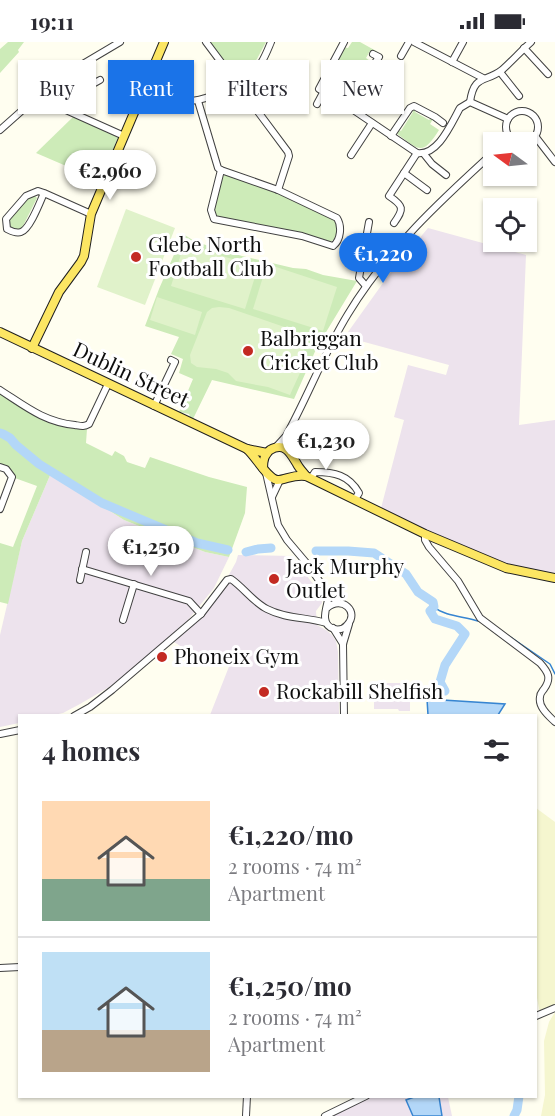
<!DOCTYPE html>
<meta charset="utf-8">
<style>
body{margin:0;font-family:"Playfair Display",serif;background:#f7f7f7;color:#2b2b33;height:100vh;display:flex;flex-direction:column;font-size:22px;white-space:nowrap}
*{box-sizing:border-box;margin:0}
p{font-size:20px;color:#7c7c81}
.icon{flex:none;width:33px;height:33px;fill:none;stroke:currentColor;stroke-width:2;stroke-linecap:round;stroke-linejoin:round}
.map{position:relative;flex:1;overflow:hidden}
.details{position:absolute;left:18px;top:672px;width:519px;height:384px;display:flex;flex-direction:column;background:#fff;border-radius:0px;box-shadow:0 2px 4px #0004}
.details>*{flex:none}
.guide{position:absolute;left:18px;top:18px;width:519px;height:54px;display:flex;gap:12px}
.needle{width:39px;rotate:285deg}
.tools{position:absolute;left:483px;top:90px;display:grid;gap:12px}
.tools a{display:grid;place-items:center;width:54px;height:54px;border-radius:0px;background:#fff;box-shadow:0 2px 4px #0004;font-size:30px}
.price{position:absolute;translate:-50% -51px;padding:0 14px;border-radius:21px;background:#fff;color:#222;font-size:20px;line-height:39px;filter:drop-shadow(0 2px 3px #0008)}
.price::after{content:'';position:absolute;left:50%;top:36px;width:18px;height:14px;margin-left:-9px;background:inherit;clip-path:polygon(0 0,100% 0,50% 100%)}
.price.on{background:#1a73e8;color:#fff}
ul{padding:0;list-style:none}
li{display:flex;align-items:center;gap:18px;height:150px;padding:0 24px}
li+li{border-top:2px solid #e1e1e2}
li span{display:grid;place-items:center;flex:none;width:168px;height:120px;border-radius:0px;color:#555}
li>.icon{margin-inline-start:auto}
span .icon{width:72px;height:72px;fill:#fffc;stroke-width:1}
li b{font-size:26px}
h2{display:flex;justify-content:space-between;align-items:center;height:72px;padding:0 24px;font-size:26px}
.pill{padding:0 21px;border-radius:0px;background:#fff;box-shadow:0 2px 4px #0004;font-size:21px;line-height:54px}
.pill.on{background:#1a73e8;color:#fff}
.status{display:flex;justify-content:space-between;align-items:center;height:42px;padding:0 30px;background:#fff;direction:ltr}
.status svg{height:16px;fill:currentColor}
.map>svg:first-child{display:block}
.industrial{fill:#ede3ed}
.farmland{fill:#f5f6cf}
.green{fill:#cdebb8}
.pitch{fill:#e0f2ca}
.water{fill:#b3d7f8;stroke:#3785d1;stroke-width:1.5}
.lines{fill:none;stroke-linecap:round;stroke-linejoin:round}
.stream{stroke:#3785d1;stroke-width:1.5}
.river{stroke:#b3d7f8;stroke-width:9}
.minor-casing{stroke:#414141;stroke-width:8}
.major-casing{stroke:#1f1f1f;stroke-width:10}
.minor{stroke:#fff;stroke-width:6}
.major{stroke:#fce663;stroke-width:8}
.poi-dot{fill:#c32a22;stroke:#fff;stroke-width:2}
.labels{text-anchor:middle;stroke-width:6;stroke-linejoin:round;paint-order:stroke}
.poi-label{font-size:21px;fill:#0e0e0e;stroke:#fff;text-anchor:start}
.street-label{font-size:21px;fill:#0e0e0e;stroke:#fff}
</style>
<div class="status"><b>19:11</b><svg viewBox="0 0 49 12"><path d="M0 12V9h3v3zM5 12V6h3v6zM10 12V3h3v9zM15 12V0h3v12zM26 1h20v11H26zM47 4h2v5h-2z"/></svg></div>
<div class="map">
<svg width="555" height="1074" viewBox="0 0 555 1074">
<rect width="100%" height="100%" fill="#fffef0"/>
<g class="industrial">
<path d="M428 186 526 213 519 383 555 378V536L522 531 380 470 404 378 394 375 408 323 446 333 449 323 357 298 350 294 348 290 388 234Z"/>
<path d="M51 431 124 478 205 510 229 515 214 546 188 578 116 641 80 662 63 671 54 673 20 674 19 681 0 685V593L22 499Z"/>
<path d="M238 513 292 514 319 550 322 556V561L316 569 317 583 326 588 332 593 336 599 338 610 339 673H210L230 622 182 605 174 600 211 565 236 520Z"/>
<path d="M374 641H410V669H399L398 667H374Z"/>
<path d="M367 1054 448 1055 452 1074H325Z"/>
</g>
<g class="farmland">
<path d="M536 766 555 780V966L540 972 536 950Z"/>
<path d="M555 970V1074H541L545 1053 544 999 549 980Z"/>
</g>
<g class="green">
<path d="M8 0H24L18 8 19 10 0 31V7Z"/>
<path d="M210 0H266L257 17 240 35H235Z"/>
<path d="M352 0H360L378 10 370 9 366 16 370 19 366 28 360 26 350 42 353 45 345 57 342 56 344 52 328 42 326 45 324 43 328 32 332 34 340 18 337 16 343 5 348 6Z"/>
<path d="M416 66 415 70 429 78 432 75 433 77 430 82 439 88C422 115 419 108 396 91L397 87 401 89 413 70 410 68Z"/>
<path d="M73 75 118 95 101 139 36 111Z"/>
<path d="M225 133 280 151 331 175 337 179C337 188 338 196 330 200L217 175 214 169 222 135Z"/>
<path d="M32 153 35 154 37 156 22 186 15 189 9 184V176Z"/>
<path d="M183 192 196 200 242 214 293 226 306 227 323 233 357 239 317 305 294 357 212 338 193 377 190 375 189 372 179 370 193 337 179 331 183 317 171 312 179 295 145 284 159 247Z"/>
<path d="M0 350 29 370 52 382 87 387 86 401 112 414 115 409 124 414 127 420 145 426 150 415 209 435 247 445 245 471 229 515 205 510 124 478 51 431 22 499 8 562 0 560V501L13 505 37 444 12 435 0 425Z"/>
</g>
<g class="pitch">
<path d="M126 167 175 186 145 263 97 245Z"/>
<path d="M184 202 258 225 245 267 171 244Z"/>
<path d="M267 222 337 245 323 289 253 267Z"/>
<path d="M157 255 202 270 195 293 150 278Z"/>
<path d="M219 265 229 266 293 288C315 310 300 329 290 353L268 345 236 339 228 331 216 327 197 325 191 321 190 313 207 270 212 266Z"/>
</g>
<g class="water">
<path d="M427 657 505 662 498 673H428Z"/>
<path d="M414 1055H439L442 1074H413L406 1058Z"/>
</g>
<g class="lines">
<g class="stream">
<path d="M434 565C446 575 464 574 478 579"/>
<path d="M500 588 550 622 555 632"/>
</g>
<g class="river">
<path d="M0 391 3 392 10 396 16 403 39 422 102 461 197 501 228 508"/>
<path d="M316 509H348L374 511 406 532 418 550 433 560 434 565 430 569 435 577 457 584 465 592 445 623 440 640 445 649"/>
<path d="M246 510 258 507 271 506"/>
<path d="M514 1074 517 1068 519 1054"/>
</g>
<defs>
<g id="minor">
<path d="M206 0 288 110 289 114 278 148"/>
<path d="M344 0 319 47 346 63 417 111C438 114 451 82 460 66L470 60 508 77"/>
<path d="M414 0 483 36"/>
<path d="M524 6 548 32"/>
<path d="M401 14 409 0"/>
<path d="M452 20 463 0"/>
<path d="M75 26 88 44 91 43 100 38"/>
<path d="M500 30 519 54"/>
<path d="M142 53C181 68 220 58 250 30 253 27 258 24 261 21 265 15 268 7 271 0"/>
<path d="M37 55 124 94"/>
<path d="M198 59 218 126 221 128"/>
<path d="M470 60C474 32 485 41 502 28 512 19 521 9 531 0"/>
<path d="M317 62 324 49"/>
<path d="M346 63 379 15 373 12"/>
<circle cx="522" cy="85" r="16"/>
<path d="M0 88 53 41 66 32 120 0"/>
<path d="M391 94 410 66 414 64 435 75 443 81"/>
<path d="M535 94 555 120"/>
<path d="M424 112 432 122 446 133"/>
<path d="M351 113 372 81"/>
<path d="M221 128 278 148 337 176C342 184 341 198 333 204L302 194 214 177 211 168Z"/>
<path d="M404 131 427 148"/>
<path d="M44 151C40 160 30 187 21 190 16 192 11 189 7 187L6 177 26 154 38 149 44 151 91 172"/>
<path d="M394 181C404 167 404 164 389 154L417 111"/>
<path d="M366 244 359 236 369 180"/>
<path d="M0 348C25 364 44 380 75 383 81 384 84 385 89 382L108 342"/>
<path d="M154 364 175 320 171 318"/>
<path d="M276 405 286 394C308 354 324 311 348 272 386 209 440 159 494 110"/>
<path d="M0 425 6 427 12 435 0 467"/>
<path d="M266 431 278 483 287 498 309 524 329 553 338 560"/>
<path d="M311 436 315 430C334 430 349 433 359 451L355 457"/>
<path d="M272 455 280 438"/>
<path d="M425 492V498L429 505 458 539 480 576 540 621C548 630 552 636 544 647 542 650 540 651 540 655 538 665 549 674 555 680"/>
<path d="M82 527 189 559 201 572"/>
<path d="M80 538 86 510"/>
<path d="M327 566C342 553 360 570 347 583 344 587 339 588 334 587 318 582 328 563 329 553"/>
<path d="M123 578 134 542"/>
<path d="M333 586 343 602"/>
<path d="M74 674 90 665 112 648 201 572 227 538 231 537C244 546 253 560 267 567 286 577 307 575 326 581"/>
<path d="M344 674 343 602 349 582"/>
<path d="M0 692 20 688"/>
<path d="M0 926 20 925"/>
<path d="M536 974 555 966"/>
<path d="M246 1074 247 1054"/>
<path d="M325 1074 366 1054"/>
</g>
<g id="major">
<path d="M0 290 247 407 267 411"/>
<path d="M32 306 59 250 81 220 84 214 91 172 164 0"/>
<path d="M247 407C256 415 267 436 277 438 286 438 293 432 306 434L425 492 506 526 555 536"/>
<path d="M263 426C263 419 264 412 270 408 285 399 291 412 297 422 299 426 303 430 306 434"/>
</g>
</defs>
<use href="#minor" class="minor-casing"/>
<use href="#major" class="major-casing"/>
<use href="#minor" class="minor"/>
<use href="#major" class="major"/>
</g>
<g class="poi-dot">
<circle cx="136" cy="215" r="6"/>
<circle cx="248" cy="309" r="6"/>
<circle cx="274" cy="537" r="6"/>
<circle cx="162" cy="615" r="6"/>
<circle cx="264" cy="650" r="6"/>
</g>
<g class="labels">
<g class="poi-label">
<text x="148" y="210">Glebe North<tspan x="148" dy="24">Football Club</tspan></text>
<text x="260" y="304">Balbriggan<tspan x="260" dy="24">Cricket Club</tspan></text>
<text x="286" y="532">Jack Murphy<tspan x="286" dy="24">Outlet</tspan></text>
<text x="174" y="622">Phoneix Gym</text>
<text x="276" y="657">Rockabill Shelfish</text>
</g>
<g class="street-label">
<text transform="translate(131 333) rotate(25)" y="7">Dublin Street</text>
</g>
</g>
</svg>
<div class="tools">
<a><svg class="needle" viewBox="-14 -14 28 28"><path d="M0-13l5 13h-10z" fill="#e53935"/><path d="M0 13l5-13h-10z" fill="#7c7c81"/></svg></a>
<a><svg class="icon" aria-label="locate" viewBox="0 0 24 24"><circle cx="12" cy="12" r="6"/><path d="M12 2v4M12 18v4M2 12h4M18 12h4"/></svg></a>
</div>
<b class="price" style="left:110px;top:159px">€2,960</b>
<b class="price on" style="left:383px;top:242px">€1,220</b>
<b class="price" style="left:326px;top:429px">€1,230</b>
<b class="price" style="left:151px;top:535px">€1,250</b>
<div class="guide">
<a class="pill">Buy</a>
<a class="pill on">Rent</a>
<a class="pill">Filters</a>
<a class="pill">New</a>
</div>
<section class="details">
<h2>4 homes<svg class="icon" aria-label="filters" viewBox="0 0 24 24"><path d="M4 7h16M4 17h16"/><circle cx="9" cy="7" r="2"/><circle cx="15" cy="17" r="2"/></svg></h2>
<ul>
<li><span style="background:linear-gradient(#ffd9b3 65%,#7fa58c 0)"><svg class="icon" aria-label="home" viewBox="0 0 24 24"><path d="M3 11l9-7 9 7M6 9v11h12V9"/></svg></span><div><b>€1,220/mo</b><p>2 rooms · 74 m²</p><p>Apartment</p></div></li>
<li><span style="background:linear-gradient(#bfe0f5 65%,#b9a48a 0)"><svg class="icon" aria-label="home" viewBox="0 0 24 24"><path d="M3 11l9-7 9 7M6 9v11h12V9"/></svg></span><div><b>€1,250/mo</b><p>2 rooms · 74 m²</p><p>Apartment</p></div></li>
</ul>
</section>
</div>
